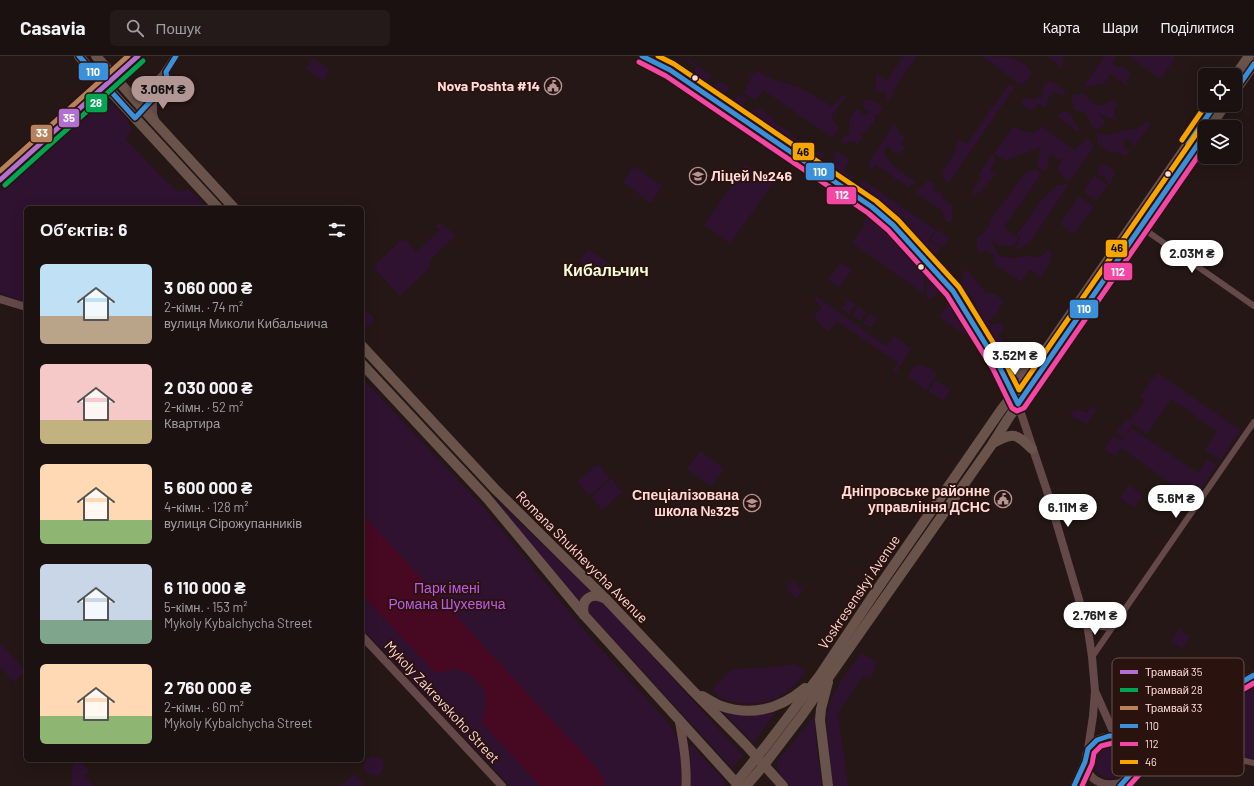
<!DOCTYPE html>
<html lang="uk">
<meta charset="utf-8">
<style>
body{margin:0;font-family:Barlow,sans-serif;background:#241a19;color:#f1f3f6;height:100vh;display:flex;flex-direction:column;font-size:15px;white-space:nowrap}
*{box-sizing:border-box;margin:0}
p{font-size:13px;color:#a09d9f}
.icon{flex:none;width:22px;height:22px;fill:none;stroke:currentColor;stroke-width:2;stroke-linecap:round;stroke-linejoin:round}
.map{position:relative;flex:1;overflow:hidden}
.drawer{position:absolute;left:24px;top:150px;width:340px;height:556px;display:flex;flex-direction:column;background:#1b1110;border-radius:6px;box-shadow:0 4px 16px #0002,0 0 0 1px #393130}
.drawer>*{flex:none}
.tools{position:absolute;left:1198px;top:12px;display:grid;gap:8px}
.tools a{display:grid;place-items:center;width:44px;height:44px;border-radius:6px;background:#1b1110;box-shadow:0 4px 16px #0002,0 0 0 1px #393130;font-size:20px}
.price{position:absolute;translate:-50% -34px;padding:0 9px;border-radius:14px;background:#fff;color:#222;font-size:13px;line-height:26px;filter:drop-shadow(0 1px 2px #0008)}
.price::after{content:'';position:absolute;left:50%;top:24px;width:12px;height:9px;margin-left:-6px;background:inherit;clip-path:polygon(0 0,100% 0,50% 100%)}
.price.on{background:#b29693;color:#111}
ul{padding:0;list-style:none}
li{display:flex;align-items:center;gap:12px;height:100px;padding:0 16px}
li span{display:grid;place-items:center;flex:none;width:112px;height:80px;border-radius:6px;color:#555}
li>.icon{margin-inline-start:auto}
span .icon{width:48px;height:48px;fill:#fffc;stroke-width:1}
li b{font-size:17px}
h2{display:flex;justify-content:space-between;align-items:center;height:48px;padding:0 16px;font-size:17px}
header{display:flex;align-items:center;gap:24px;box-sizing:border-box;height:56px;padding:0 20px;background:#1b1110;border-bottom:1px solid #393130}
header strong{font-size:19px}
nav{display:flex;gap:22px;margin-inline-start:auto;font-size:14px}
.search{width:280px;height:36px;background:#241a19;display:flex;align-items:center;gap:10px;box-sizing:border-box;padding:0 14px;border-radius:6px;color:#a09d9f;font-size:15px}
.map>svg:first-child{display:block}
.green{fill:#2f1230}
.water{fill:#470821}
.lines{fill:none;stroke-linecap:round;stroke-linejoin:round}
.minor{stroke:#654949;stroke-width:6}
.tertiary{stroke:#654949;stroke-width:8}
.secondary{stroke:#6a4e4c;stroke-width:9}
.primary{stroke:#69534b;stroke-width:10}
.bus-1-casing{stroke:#2a120f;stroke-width:8}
.bus-2-casing{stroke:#2a120f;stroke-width:8}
.bus-3-casing{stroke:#2a120f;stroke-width:8}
.bus-1{stroke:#3a90db;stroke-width:5}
.bus-2{stroke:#f346a5;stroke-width:5}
.bus-3{stroke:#f7a600;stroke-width:5}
.tram-1-casing{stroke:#2a120f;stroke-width:8}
.tram-2-casing{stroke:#2a120f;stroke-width:8}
.tram-3-casing{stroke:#2a120f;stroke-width:8}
.tram-1{stroke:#b36fd0;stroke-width:5}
.tram-2{stroke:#00a651;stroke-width:5}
.tram-3{stroke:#b6815c;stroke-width:5}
.bus-dot{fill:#ffdad7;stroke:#2a120f;stroke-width:1.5}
.labels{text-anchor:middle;stroke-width:4;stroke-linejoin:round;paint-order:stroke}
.poi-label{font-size:14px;font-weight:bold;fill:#ffdad7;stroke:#2a120f;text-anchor:end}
.street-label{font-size:14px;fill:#ffdad7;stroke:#2a120f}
.park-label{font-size:14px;fill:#be5be7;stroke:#2a120f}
.quarter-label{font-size:16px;font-weight:bold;fill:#f3ffd9;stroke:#2a120f}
.key{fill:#2a120f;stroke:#6a4e4b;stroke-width:1}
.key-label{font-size:11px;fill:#ffdad7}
.line-badge{stroke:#2a120f;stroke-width:1.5}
.badge-label{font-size:11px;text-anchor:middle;font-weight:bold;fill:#fff}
.pale-badge-label{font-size:11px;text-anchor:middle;font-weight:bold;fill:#111}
</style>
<header>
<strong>Casavia</strong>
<div class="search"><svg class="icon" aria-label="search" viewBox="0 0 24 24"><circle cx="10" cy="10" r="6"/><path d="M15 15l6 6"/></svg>Пошук</div>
<nav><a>Карта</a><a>Шари</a><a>Поділитися</a></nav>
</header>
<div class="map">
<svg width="1254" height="730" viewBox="0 0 1254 730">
<rect width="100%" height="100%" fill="#241715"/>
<g class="green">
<path d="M904 0H917L893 34V39L887 47 885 36H875L876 17 886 25Z"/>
<path d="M981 0C1001 0 1022 0 1032 16L1028 24 1021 29Z"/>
<path d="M1045 0H1066L1068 1 1062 3 1063 12Z"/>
<path d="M1104 0H1117L1112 8 1119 12 1122 10 1131 18 1127 22 1128 30 1110 18 1104 28 1083 32Z"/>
<path d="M1128 0H1176L1161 23Z"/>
<path d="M313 2 330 14 323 25 306 13Z"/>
<path d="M686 2 712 19 706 27C698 21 694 22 695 10L688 6Z"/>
<path d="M757 14 769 22 799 31 832 50 839 45 840 42 842 39 846 41 833 58 832 64 839 71 833 82 763 34 757 43 754 44 744 37 751 21Z"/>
<path d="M1047 25 1053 26 1066 36 1064 40 1053 36 1049 42 1045 51 1038 48 1032 55 1021 48 1026 41 1035 44 1041 40 1042 33Z"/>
<path d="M721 26 729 32 725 39 713 31 716 27Z"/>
<path d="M1008 29H1016L949 127H947L942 116 954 98 958 82 967 88Z"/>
<path d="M1084 37C1088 43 1095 51 1104 49 1107 48 1109 45 1113 43L1117 48 1114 54 1116 64 1099 58 1106 67 1098 73 1092 71 1088 61 1084 56 1074 54 1071 40Z"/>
<path d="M739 38 746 44 744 47 746 55 733 46 736 41Z"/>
<path d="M105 40 128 65 132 75 125 83 165 124 178 136 188 133 208 152H26V246L0 237V132Z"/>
<path d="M865 43 874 45 883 52 879 59H875L874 66 865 77H862L860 78 863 81 857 90 854 84C849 85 846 88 841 88L843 81 848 79 850 75C847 68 851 60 855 54L858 53 864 59H867L871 55 865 54 862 46Z"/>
<path d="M756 52 761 53 773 62 774 66 791 76V80L813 90 815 94 825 98 820 104 796 87 776 76 767 68H764L751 59 752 55Z"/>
<path d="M1064 55 1071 58 1074 68 1080 72 1078 76 1057 60Z"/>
<path d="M1146 66 1151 67 1133 92 1131 85 1126 83 1122 88 1129 95 1126 101 1120 97 1108 96 1098 88 1096 76 1105 79 1117 77 1124 74 1136 73Z"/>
<path d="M895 67 900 79 905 80 901 88 905 93 899 98 893 96 888 89 884 96C889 110 900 112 910 123H914L915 127 908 131 876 109 872 115 868 107Z"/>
<path d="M1042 70 1075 94 1088 81 1094 91 1069 126 1057 114 1061 103H1056L1053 99 1048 100V111L1043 115 1037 110 1041 91 1005 105 994 97 1013 71 1026 76 1034 77Z"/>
<path d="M834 96H839L842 100 848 102 849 107 844 114 853 122 850 125 826 110 829 106 835 108 833 100Z"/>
<path d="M992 99 994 100 995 107 990 114 993 116H997L981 136 974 139 972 133 980 124 979 118Z"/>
<path d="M1103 107 1113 113 1115 119 1109 128 1105 124V118L1102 120 1098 119 1100 110Z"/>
<path d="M746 108 773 127 731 187 704 169Z"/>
<path d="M634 110 662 130 651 147 623 126Z"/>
<path d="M1037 113 1041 119 1004 171 1019 183 1013 190H1001L993 186 1000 177 992 186 999 200 1016 202 1024 200H1032L1039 201 1049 193 1052 196 1051 205 1041 222 1030 214 1020 226 993 207 995 200 985 194 980 198 978 195 976 183 985 175 996 155 1005 145 1016 128 1026 116Z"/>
<path d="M1094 119 1108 129 1097 145 1083 136Z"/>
<path d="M863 124 936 174 928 184 941 193 934 203 891 156 857 131Z"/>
<path d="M932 125 935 135 942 138 943 143 952 149 953 161 951 166H946L942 155 915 136 926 126Z"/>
<path d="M1066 128 1069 129 1031 185 1021 192H1015L1020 183 1017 178 1043 142 1058 129Z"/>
<path d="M1079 140 1094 151 1074 178 1060 168Z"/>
<path d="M867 159 898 186 925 215 924 238 852 187 865 168 863 166Z"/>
<path d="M438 168H441L456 179 430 204 429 213 400 240 373 211 400 185 403 184 407 186 416 196 440 174 435 170Z"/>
<path d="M938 173 949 182 942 192 930 184Z"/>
<path d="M588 193 608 206 599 219 579 206Z"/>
<path d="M841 206 852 214 839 232 828 224Z"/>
<path d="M967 214 986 237 995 238 1003 245 997 259 989 264 991 269 1002 266 1003 275 999 279 1005 288 1014 297 1009 304C997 293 975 258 973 242L963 233V216Z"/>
<path d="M927 218 941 236 927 244Z"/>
<path d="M816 240 886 290 894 280 911 293 895 318 892 316 898 307 837 265 831 273 827 275 814 262 821 251 814 243Z"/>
<path d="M848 243 856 248 849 258 842 253Z"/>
<path d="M948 247 970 282 939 261Z"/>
<path d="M362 249 375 264 364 273 362 271Z"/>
<path d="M858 250 866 256 860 265 852 260Z"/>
<path d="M870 258 877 263 871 272 863 267Z"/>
<path d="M921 309 929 312 937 318 926 334 908 321 914 311Z"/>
<path d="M1157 317 1241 374 1220 404 1205 394 1217 375 1171 343 1147 378 1133 368 1123 382 1116 377 1127 362 1131 364V363L1145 344 1140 340Z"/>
<path d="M362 322 479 446 592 583 667 665C683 686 682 705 681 730H510L362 572Z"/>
<path d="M935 324 951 334 943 345 928 335Z"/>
<path d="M1091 350 1097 354 1087 368 1070 360 1074 354H1080L1086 357Z"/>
<path d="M1131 372 1198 417 1208 403 1217 409 1188 451 1181 446 1186 438 1121 392 1115 400 1104 393 1113 380 1122 385Z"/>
<path d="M700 395 724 413 711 430 687 413Z"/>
<path d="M598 408 610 422 589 440 577 426Z"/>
<path d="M611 423 623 436 602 454 591 441Z"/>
<path d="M1129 429 1143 439 1134 452 1120 442Z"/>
<path d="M492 440 592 535 584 539 579 547Z"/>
<path d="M793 524 803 535 795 542 786 531Z"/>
<path d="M594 544 602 545 743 700 732 712 588 556 589 547Z"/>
<path d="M1179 573 1190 581 1182 593 1171 585Z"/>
<path d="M0 587 26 615 14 626 0 611Z"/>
<path d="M861 597 877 606 871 622 863 620 838 657 848 730H832L827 673V656L831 643 840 626Z"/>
<path d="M796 608 806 615C798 625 791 634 779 641 763 650 737 649 721 642 717 640 715 636 712 633L732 613 770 611Z"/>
<path d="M1254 632V703L1217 695 1234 683 1228 675 1216 685 1217 686 1209 693 1200 689 1186 674 1199 663Z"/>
<path d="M723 656 753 659 776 656 753 687Z"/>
<path d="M815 659 816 687 822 730H790C784 723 776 717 777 706Z"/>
<circle cx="1110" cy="704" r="18"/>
<path d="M689 687 725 725V730H689L691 709Z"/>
<circle cx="374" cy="710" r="10"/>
<path d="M73 704H79L89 714 84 719 94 730H71Z"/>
<path d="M354 718 364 728 362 730H340Z"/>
</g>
<path class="water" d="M362 458 599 715 605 725V730H540L481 666C483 660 485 655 486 648 487 632 473 615 456 614 449 613 442 616 435 617L362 539Z"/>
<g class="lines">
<g class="minor">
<path d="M1141 171 1254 250"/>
<path d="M1084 563C1093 570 1102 574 1113 570"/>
<path d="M1092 601 1254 366"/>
<path d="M1177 666C1185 677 1193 688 1204 695L1254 707"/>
</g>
<g class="tertiary">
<path d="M642 0 670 14 706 38 872 151 893 169 909 186 953 235 999 310 1018 348 1047 435 1088 574 1092 601 1095 635 1093 660 1088 693"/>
<path d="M131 39 140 42 147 40 156 32 158 24 163 19 176 0"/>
<path d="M153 42V58L156 67"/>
<path d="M135 62 160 35C173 31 166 27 166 16"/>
<path d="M0 243 26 251"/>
<path d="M362 580 502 730"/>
<path d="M1096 637 1115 680"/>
<path d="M1123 684 1150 676 1175 667"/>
<path d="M1134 715C1134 709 1135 702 1133 696 1126 677 1097 675 1088 694 1084 701 1085 710 1089 717 1095 728 1109 730 1120 727 1128 723 1133 716 1138 710 1151 696 1164 677 1178 665 1200 647 1230 633 1254 619"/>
<path d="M1074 730 1085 706"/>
</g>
<path class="secondary" d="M679 663C683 685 687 707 686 730"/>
<g class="primary">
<path d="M79 0 91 14 218 152"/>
<path d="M96 0 143 53 234 152"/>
<path d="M1235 20 1249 0"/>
<path d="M1235 35 1254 8"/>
<path d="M1210 71 1225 49"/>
<path d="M362 290 495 433 606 543 693 635 746 689 783 730"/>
<path d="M362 308 486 441 584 559 739 730"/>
<path d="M999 310C1012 321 1019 319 1033 310"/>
<path d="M993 387C1013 376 1016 377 1032 393"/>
<path d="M584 559C580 543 592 535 606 543"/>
<path d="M702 640C708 643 715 648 721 650 753 661 780 653 805 632"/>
<path d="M736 727 765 691 820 619 874 538 1001 354 1036 308 1215 49"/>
<path d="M746 730 764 709 803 658 993 387 1008 363 1205 78"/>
<path d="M828 730 820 664 821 653 828 626"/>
</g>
<defs>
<g id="bus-1">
<path d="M79 0 135 62 160 35 168 30 166 16 176 0"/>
<path d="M642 0 670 14 872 151 893 169 953 235 999 310 1018 348 1205 78"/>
<path d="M1235 35 1254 8"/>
<path d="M1188 88 1215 49"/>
<path d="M1074 730 1085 706 1088 693 1097 684 1109 680H1115L1123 684 1177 666 1190 656 1254 619"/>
<path d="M1120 730 1175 668"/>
</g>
<g id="bus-2">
<path d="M639 6 666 20 868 157 888 174 947 239 993 313 1012 352 1017 355 1024 352 1205 90"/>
<path d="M1082 730 1092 708 1094 697 1101 690 1113 687 1124 691 1179 673 1194 662 1254 627"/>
<path d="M1129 730 1180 673"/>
</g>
<g id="bus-3">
<path d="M658 0 674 8 876 145 898 164 959 231 1005 306 1019 334 1199 74"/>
<path d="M1182 84 1206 49"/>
</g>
</defs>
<use href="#bus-1" class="bus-1-casing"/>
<use href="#bus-2" class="bus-2-casing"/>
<use href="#bus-3" class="bus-3-casing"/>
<use href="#bus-1" class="bus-1"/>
<use href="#bus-2" class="bus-2"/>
<use href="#bus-3" class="bus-3"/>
<defs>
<path id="tram-1" d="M0 124 138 0"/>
<path id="tram-2" d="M5 129 143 5"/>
<path id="tram-3" d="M0 115 128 0"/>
</defs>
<use href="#tram-1" class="tram-1-casing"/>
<use href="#tram-2" class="tram-2-casing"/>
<use href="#tram-3" class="tram-3-casing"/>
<use href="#tram-1" class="tram-1"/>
<use href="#tram-2" class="tram-2"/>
<use href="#tram-3" class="tram-3"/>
</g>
<defs>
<symbol id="civic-ring" viewBox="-11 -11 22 22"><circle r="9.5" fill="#2a120f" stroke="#b29693" stroke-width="1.5"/><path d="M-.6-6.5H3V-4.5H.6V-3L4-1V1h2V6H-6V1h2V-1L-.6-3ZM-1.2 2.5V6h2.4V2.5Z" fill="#b29693"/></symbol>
<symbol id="school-ring" viewBox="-11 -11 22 22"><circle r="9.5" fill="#2a120f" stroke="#b29693" stroke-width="1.5"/><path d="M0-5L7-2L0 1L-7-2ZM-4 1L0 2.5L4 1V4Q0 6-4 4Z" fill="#b29693"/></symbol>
</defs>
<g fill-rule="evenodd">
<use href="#civic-ring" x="543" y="20" width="20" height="20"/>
<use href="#school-ring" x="688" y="110" width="20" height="20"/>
<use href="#civic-ring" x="993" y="433" width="20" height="20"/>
<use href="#school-ring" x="742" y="437" width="20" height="20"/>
</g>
<g class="bus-dot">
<circle cx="695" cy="22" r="3.5"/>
<circle cx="1168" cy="118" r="3.5"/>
<circle cx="921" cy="211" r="3.5"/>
</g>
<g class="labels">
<g class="poi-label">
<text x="540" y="35">Nova Poshta #14</text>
<text x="711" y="125" text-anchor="start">Ліцей №246</text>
<text x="990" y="440">Дніпровське районне<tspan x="990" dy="16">управління ДСНС</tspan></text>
<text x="739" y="444">Спеціалізована<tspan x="739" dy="16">школа №325</tspan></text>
</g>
<g class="street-label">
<text transform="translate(582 501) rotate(45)" y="5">Romana Shukhevycha Avenue</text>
<text transform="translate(859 536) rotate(-56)" y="5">Voskresenskyi Avenue</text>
<text transform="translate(442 646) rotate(47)" y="5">Mykoly Zakrevskoho Street</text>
</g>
<g class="park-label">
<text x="447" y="537">Парк імені<tspan x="447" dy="16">Романа Шухевича</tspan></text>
</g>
<g class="quarter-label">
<text x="606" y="220">Кибальчич</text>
</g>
</g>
<rect x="1112" y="602" width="132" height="118" rx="6" class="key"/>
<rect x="1120" y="614" width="18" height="4" fill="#b36fd0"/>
<rect x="1120" y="632" width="18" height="4" fill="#00a651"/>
<rect x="1120" y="650" width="18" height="4" fill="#b6815c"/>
<rect x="1120" y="668" width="18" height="4" fill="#3a90db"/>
<rect x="1120" y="686" width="18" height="4" fill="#f346a5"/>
<rect x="1120" y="704" width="18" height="4" fill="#f7a600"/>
<g class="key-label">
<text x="1145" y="620">Трамвай 35</text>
<text x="1145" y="638">Трамвай 28</text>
<text x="1145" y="656">Трамвай 33</text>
<text x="1145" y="674">110</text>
<text x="1145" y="692">112</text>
<text x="1145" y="710">46</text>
</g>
<g class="line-badge">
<rect x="78" y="6" width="31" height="19" rx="4" fill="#3a90db"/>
<rect x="85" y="37" width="23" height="20" rx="4" fill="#00a651"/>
<rect x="58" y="52" width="22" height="20" rx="4" fill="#b36fd0"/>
<rect x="30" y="68" width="23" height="19" rx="4" fill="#b6815c"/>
<rect x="792" y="86" width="23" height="19" rx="4" fill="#f7a600"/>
<rect x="805" y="106" width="30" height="19" rx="4" fill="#3a90db"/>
<rect x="826" y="130" width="31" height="19" rx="4" fill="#f346a5"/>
<rect x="1105" y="183" width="23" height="19" rx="4" fill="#f7a600"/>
<rect x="1103" y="206" width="30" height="19" rx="4" fill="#f346a5"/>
<rect x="1069" y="243" width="30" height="20" rx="4" fill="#3a90db"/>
</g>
<g class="badge-label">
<text x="93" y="20">110</text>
<text x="96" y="51">28</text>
<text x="69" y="66">35</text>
<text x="42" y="81">33</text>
<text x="820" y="120">110</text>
<text x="842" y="143">112</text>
<text x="1118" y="220">112</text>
<text x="1084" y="257">110</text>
</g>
<g class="pale-badge-label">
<text x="803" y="100">46</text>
<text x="1117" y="196">46</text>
</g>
</svg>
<div class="tools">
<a><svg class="icon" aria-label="locate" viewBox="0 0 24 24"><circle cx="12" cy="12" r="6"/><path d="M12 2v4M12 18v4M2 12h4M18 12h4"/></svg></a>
<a><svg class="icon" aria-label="layers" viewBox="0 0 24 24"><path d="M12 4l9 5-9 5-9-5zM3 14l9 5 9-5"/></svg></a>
</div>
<b class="price on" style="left:163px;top:54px">3.06M ₴</b>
<b class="price" style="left:1192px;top:218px">2.03M ₴</b>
<b class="price" style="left:1015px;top:320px">3.52M ₴</b>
<b class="price" style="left:1176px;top:463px">5.6M ₴</b>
<b class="price" style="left:1068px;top:472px">6.11M ₴</b>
<b class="price" style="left:1095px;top:580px">2.76M ₴</b>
<section class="drawer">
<h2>Об’єктів: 6<svg class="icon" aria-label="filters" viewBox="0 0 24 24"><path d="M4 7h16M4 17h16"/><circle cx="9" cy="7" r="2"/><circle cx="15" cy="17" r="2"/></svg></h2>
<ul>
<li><span style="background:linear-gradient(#bfe0f5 65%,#b9a48a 0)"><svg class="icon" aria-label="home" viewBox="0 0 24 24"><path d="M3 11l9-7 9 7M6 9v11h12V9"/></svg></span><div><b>3 060 000 ₴</b><p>2-кімн. · 74 m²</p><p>вулиця Миколи Кибальчича</p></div></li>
<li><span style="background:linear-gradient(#f6c9c9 70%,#c2b280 0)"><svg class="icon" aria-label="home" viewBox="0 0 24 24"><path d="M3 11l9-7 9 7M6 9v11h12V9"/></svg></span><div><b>2 030 000 ₴</b><p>2-кімн. · 52 m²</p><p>Квартира</p></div></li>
<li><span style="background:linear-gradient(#ffd9b3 70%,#8fb573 0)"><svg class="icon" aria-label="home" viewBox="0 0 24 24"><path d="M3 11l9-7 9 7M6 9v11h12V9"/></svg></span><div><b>5 600 000 ₴</b><p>4-кімн. · 128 m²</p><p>вулиця Сірожупанників</p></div></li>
<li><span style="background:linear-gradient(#c9d6e8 70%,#7fa58c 0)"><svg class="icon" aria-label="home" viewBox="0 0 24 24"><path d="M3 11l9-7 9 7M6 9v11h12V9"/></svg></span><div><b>6 110 000 ₴</b><p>5-кімн. · 153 m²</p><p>Mykoly Kybalchycha Street</p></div></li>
<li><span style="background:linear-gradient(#ffd9b3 65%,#8fb573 0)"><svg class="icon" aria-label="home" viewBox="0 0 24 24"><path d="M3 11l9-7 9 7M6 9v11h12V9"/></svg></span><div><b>2 760 000 ₴</b><p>2-кімн. · 60 m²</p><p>Mykoly Kybalchycha Street</p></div></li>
</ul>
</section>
</div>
